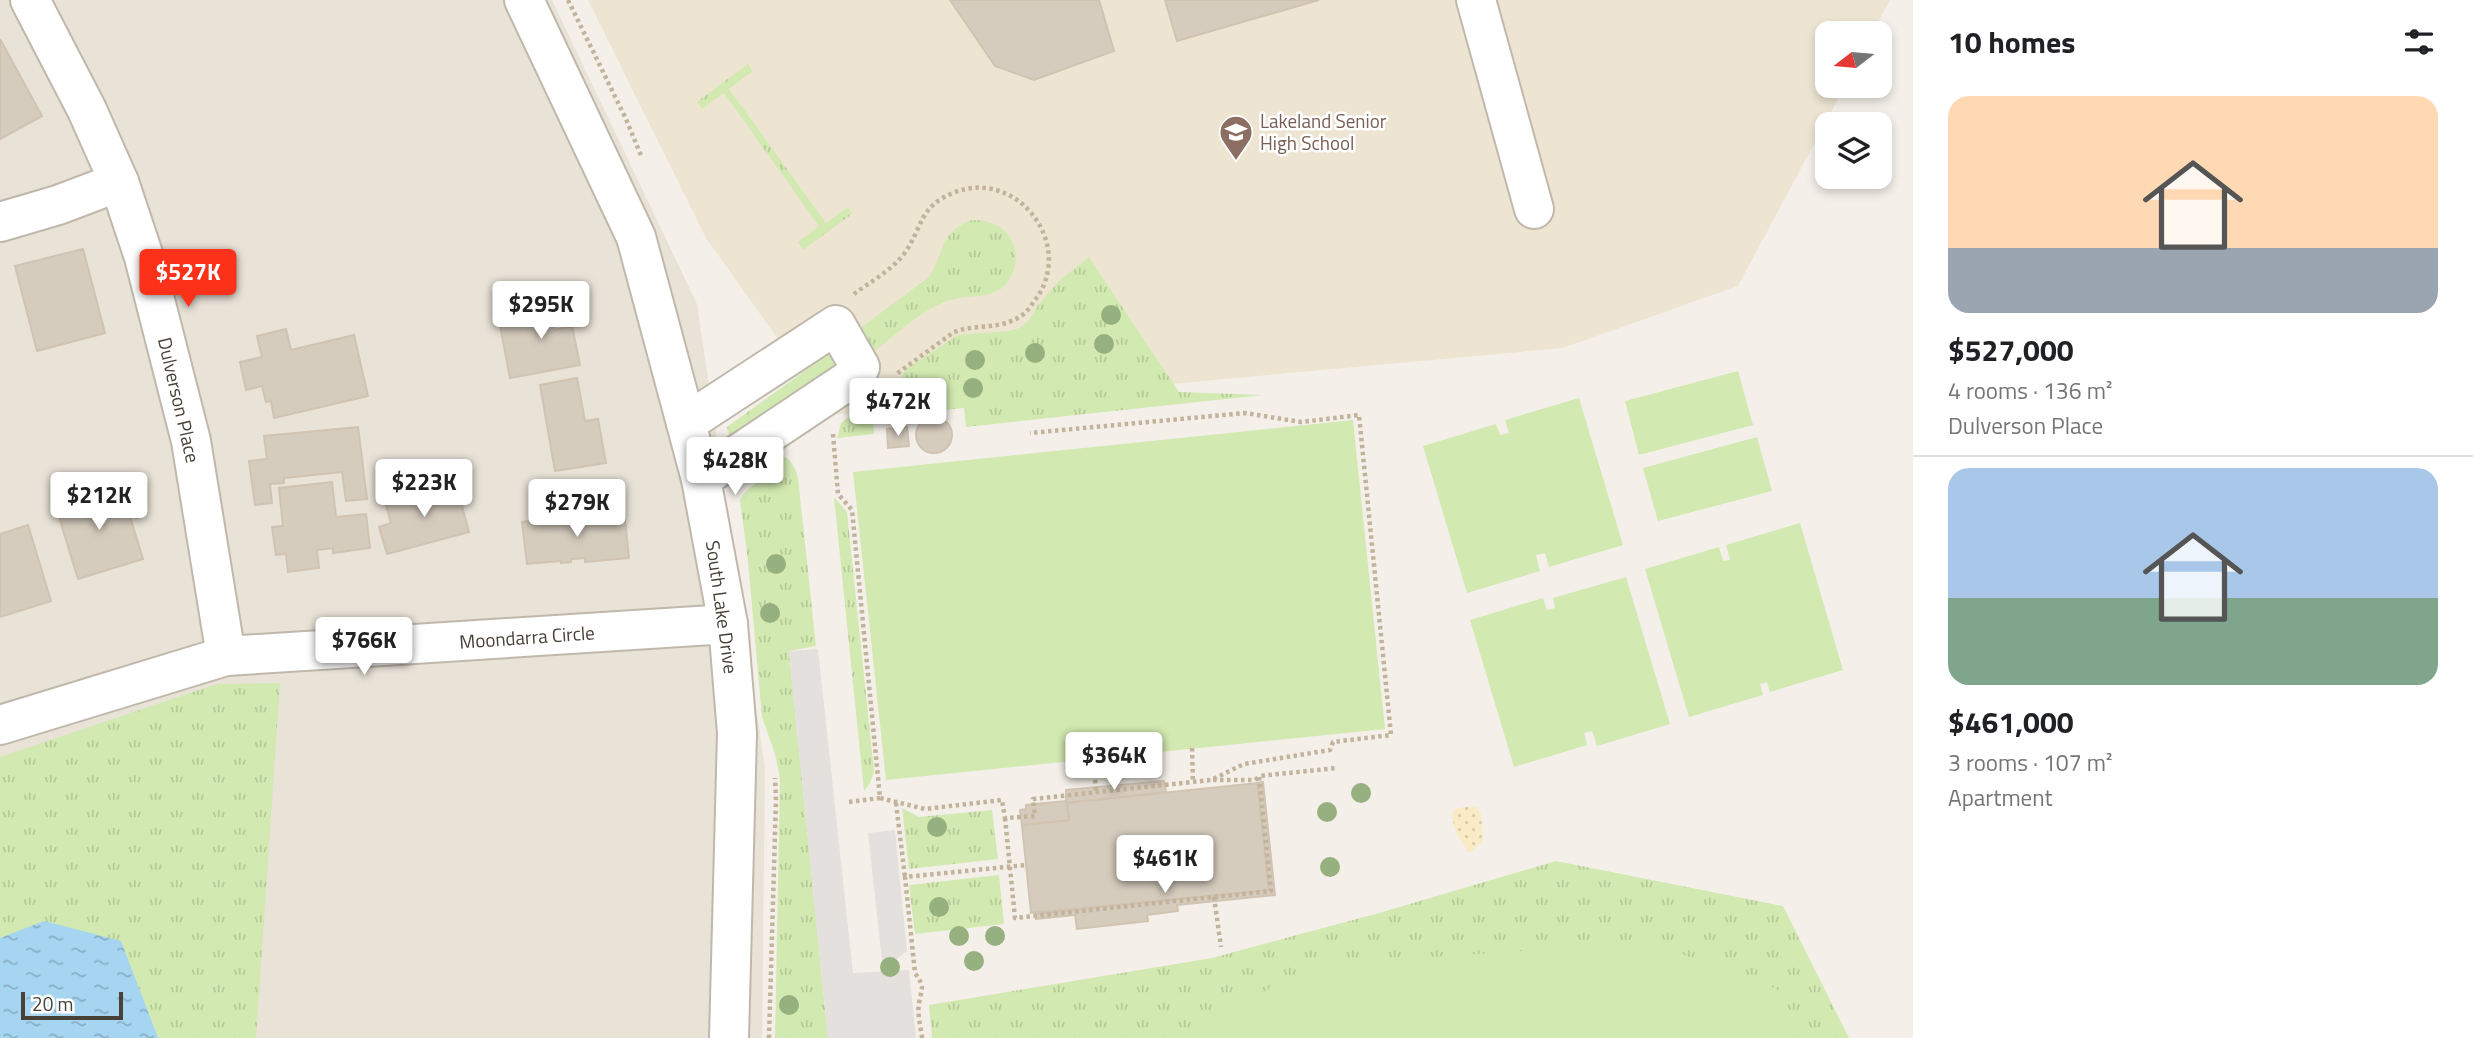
<!DOCTYPE html>
<meta charset="utf-8">
<style>
body{margin:0;font-family:"Titillium Web",sans-serif;background:#f6f6f6;color:#202124;height:100vh;display:flex;flex-direction:column;font-size:26px;white-space:nowrap}
*{box-sizing:border-box;margin:0}
p{font-size:23px;color:#757577}
.icon{flex:none;width:38px;height:38px;fill:none;stroke:currentColor;stroke-width:2;stroke-linecap:round;stroke-linejoin:round}
.map{position:relative;flex:1;overflow:hidden}
.details{display:flex;flex-direction:column;background:#fff;width:560px}
.details>*{flex:none}
.needle{width:46px;rotate:254deg}
.controls{position:absolute;left:1815px;top:21px;display:grid;gap:14px}
.controls a{display:grid;place-items:center;width:77px;height:77px;border-radius:14px;background:#fff;box-shadow:0 4px 10px #0003;font-size:35px}
.scale{position:absolute;left:21px;bottom:18px;width:102px;box-sizing:border-box;padding-left:7px;border:4px solid #484137;border-top:0;font-size:19px;line-height:24px;white-space:nowrap;color:#484137;-webkit-text-stroke:5px #fff;paint-order:stroke}
.price{position:absolute;translate:-50% -60px;padding:0 16px;border-radius:7px;background:#fff;color:#222;font-size:23px;line-height:46px;filter:drop-shadow(0 2px 4px #0008)}
.price::after{content:'';position:absolute;left:50%;top:42px;width:21px;height:16px;margin-left:-10px;background:inherit;clip-path:polygon(0 0,100% 0,50% 100%)}
.price.active{background:#fb3119;color:#fff}
ul{padding:0;list-style:none}
li{display:grid;align-content:center;gap:14px;height:371px;padding:0 35px}
li+li{border-top:2px solid #e0e0e0}
li span{display:grid;place-items:center;height:217px;border-radius:21px;color:#555}
li>.icon{margin-inline-start:auto}
span .icon{width:126px;height:126px;fill:#fffc;stroke-width:1}
li b{font-size:30px}
h2{display:flex;justify-content:space-between;align-items:center;height:84px;padding:0 35px;font-size:30px}
main{display:flex;flex:1;min-height:0}
.map>svg:first-child{display:block}
.residential{fill:#e8e2d7}
.education{fill:#ede5d2}
.grass{fill:url(#grass-tufts)}
.sand{fill:url(#sand-dots)}
.pitch{fill:#d2e9b1}
.parking{fill:#e3e0dd}
.water{fill:url(#water-ripples)}
.building{fill:#d6ccbe;stroke:#d1c3b1;stroke-width:2}
.lines{fill:none;stroke-linecap:round;stroke-linejoin:round}
.minor-casing{stroke:#c0b8ab;stroke-width:42}
.path{stroke:#c2b39c;stroke-width:4.5;stroke-dasharray:3.5 3.5;stroke-linecap:butt}
.minor{stroke:#fff;stroke-width:38}
.tree{fill:#97b07f}
.labels{text-anchor:middle;stroke-width:5;stroke-linejoin:round;paint-order:stroke}
.education-label{font-size:19px;fill:#785e54;stroke:#fff;text-anchor:start}
.street-label{font-size:19px;fill:#484137;stroke:#fff}
</style>
<main>
<div class="map">
<svg width="1913" height="1038" viewBox="0 0 1913 1038">
<defs>
<pattern id="grass-tufts" width="24" height="20" patternUnits="userSpaceOnUse" patternTransform="scale(1.75)"><rect width="24" height="20" fill="#d2e9b1"/><path d="M3 7l-1-3M5 7V3M7 7l1-3M15 17l-1-3M17 17v-4M19 17l1-3" fill="none" stroke="#b6c999"/></pattern>
<pattern id="sand-dots" width="8" height="8" patternUnits="userSpaceOnUse" patternTransform="scale(1.75)"><rect width="8" height="8" fill="#f8ebc5"/><path d="M2 2h.1M6 6h.1" fill="none" stroke="#d6cbaa" stroke-width="1.8" stroke-linecap="round"/></pattern>
<pattern id="water-ripples" width="26" height="14" patternUnits="userSpaceOnUse" patternTransform="scale(1.75)"><rect width="26" height="14" fill="#a5d5f1"/><path d="M2 4q2-2 4 0t4 0M15 11q2-2 4 0t4 0" fill="none" stroke="#88aec4"/></pattern>
</defs>
<rect width="100%" height="100%" fill="#f4f0e9"/>
<path class="residential" d="M0 0H552L697 304 765 769 762 1038H0Z"/>
<path class="education" d="M588 0H1890L1872 33H1827V86H1845L1738 286 1563 348 832 415 706 238Z"/>
<g class="grass">
<path d="M748 64 753 71 729 89 826 223 848 207 852 214 803 250 798 242 819 226 724 93 702 109 697 102Z"/>
<path d="M972 220C988 220 1004 225 1012 241 1017 250 1017 262 1013 272 1002 304 968 292 944 302 919 312 896 335 874 351L859 329 929 277C945 252 939 232 972 220Z"/>
<path d="M1089 257 1179 392 1263 395 966 427 964 408 873 417 874 434 837 438 841 423 902 377 906 369 958 335 1009 331 1020 328 1029 320 1038 305 1060 280Z"/>
<path d="M834 350 846 360 733 448 727 427Z"/>
<path d="M778 455C791 457 795 467 798 478L816 646 789 651 828 1038H775L780 779 775 754 762 717 748 561 740 500 747 490 778 467 773 458Z"/>
<path d="M834 497 847 512 874 772 870 783 864 791Z"/>
<path d="M280 683 256 1038H0V757L217 684Z"/>
<path d="M902 808 919 817 992 810 998 859 909 869Z"/>
<path d="M1556 861 1783 906 1849 1038H932L929 1005 1212 958 1379 913Z"/>
<path d="M999 875 1004 924 915 934 909 885Z"/>
</g>
<path class="sand" d="M1463 807H1476L1481 814 1483 841 1470 853C1460 841 1450 826 1453 810Z"/>
<g class="pitch">
<path d="M1738 371 1753 425 1639 455 1625 401Z"/>
<path d="M1579 398 1623 545 1549 567 1545 553 1536 555 1540 571 1467 593 1423 446 1496 424 1500 435 1509 433 1505 420Z"/>
<path d="M1353 420 1385 729 886 780 853 472Z"/>
<path d="M1757 437 1772 491 1658 521 1643 468Z"/>
<path d="M1800 523 1843 670 1770 692 1767 682 1760 684 1763 695 1689 717 1645 569 1719 547 1723 561 1730 560 1726 545Z"/>
<path d="M1626 577 1670 724 1597 746 1592 731 1584 733 1587 745 1514 767 1470 620 1543 598 1547 610 1555 608 1553 598Z"/>
<path d="M1651 943 1777 989 1793 1038H1173L1317 964Z"/>
</g>
<g class="parking">
<path d="M818 649 853 973 909 970 916 1038H828L789 651Z"/>
<path d="M895 830 907 951 883 969 868 833Z"/>
</g>
<path class="water" d="M44 921 121 941 158 1038H0V938Z"/>
<g class="building">
<path d="M950 0H1099L1114 51 1034 80 995 66Z"/>
<path d="M1165 0H1319L1177 41Z"/>
<path d="M0 39 42 116 0 139Z"/>
<path d="M83 249 105 333 37 351 15 266Z"/>
<path d="M567 298 571 323 554 326V330L572 326 580 365 510 378 500 325 537 319 534 304Z"/>
<path d="M286 329 291 350 354 335 368 396 274 418 271 401 266 402 262 386 246 390 240 362 262 357 257 336Z"/>
<path d="M577 378 585 421 598 419 606 463 555 471 540 385Z"/>
<circle cx="934" cy="435" r="18"/>
<path d="M358 427 367 499 346 501 342 472 284 478V483L270 484 272 503 255 505 249 461 267 459 264 436Z"/>
<path d="M907 427 909 446 888 448 887 429Z"/>
<path d="M332 482 336 517 366 514 370 548 333 553V548L317 550 319 568 288 572 286 554 276 555 272 527 283 526 279 488Z"/>
<path d="M456 483 469 532 387 554 379 527 391 523 385 501Z"/>
<path d="M120 484 143 559 78 579 55 504Z"/>
<path d="M624 511 629 558 585 562V558L571 559V562L561 563V561L527 564 522 522Z"/>
<path d="M28 525 51 601 0 617V534Z"/>
<path d="M1164 781 1166 792 1067 803 1066 801V790Z"/>
<path d="M1263 782 1275 895 1177 905 1178 911 1147 915 1148 921 1077 929 1075 915 1036 919V914L1269 890 1257 783Z"/>
<path d="M1257 783 1269 890 1031 913 1022 825 1069 820 1067 803Z"/>
<path d="M1066 801 1069 820 1022 825 1020 810 1026 809V805Z"/>
</g>
<g class="lines">
<defs>
<g id="minor">
<path d="M30 0 87 110 119 182 144 257 191 441 226 656"/>
<path d="M524 0 636 237 701 479 728 624 737 733 729 1038"/>
<path d="M1476 0 1534 209"/>
<path d="M0 222 58 205 119 182"/>
<path d="M686 423 836 325 860 367 855 376 701 479"/>
<path d="M0 725 226 656 728 624"/>
</g>
</defs>
<use href="#minor" class="minor-casing"/>
<g class="path">
<path d="M568 0 626 119 642 158"/>
<path d="M854 294C870 282 892 270 904 254 923 228 918 207 953 193 1014 167 1074 240 1038 296 1034 301 1030 308 1025 313 1003 331 978 323 954 332L895 375"/>
<path d="M833 434 838 494 852 510 880 798 925 809 1002 800 1005 818 1035 816 1033 799 1211 780 1244 764 1330 750 1333 742 1391 735 1359 415 1301 422 1245 413 1030 433"/>
<path d="M1192 748 1193 783"/>
<path d="M1094 759 1096 793"/>
<path d="M1213 780H1255L1259 777"/>
<path d="M849 802 880 798"/>
<path d="M896 803 905 877"/>
<path d="M1005 818 1015 918 1271 891 1259 776 1337 768"/>
<path d="M1214 897 1221 947"/>
<path d="M769 1038 776 799 775 778"/>
<path d="M922 1038C921 1028 917 1014 919 1004 921 987 926 989 915 973L905 877 1026 865"/>
</g>
<use href="#minor" class="minor"/>
</g>
<g class="tree">
<circle cx="1111" cy="315" r="10"/>
<circle cx="1104" cy="344" r="10"/>
<circle cx="1035" cy="353" r="10"/>
<circle cx="975" cy="360" r="10"/>
<circle cx="973" cy="388" r="10"/>
<circle cx="776" cy="564" r="10"/>
<circle cx="770" cy="613" r="10"/>
<circle cx="1361" cy="793" r="10"/>
<circle cx="1327" cy="812" r="10"/>
<circle cx="937" cy="827" r="10"/>
<circle cx="1330" cy="867" r="10"/>
<circle cx="939" cy="907" r="10"/>
<circle cx="959" cy="936" r="10"/>
<circle cx="995" cy="936" r="10"/>
<circle cx="974" cy="961" r="10"/>
<circle cx="890" cy="967" r="10"/>
<circle cx="789" cy="1005" r="10"/>
</g>
<defs>
<symbol id="school-pin" viewBox="-11 -11 22 30"><path d="M0 17L-7.5 6A9.5 9.5 0 1 1 7.5 6Z" fill="#8d6e63" stroke="#fff"/><path d="M0-5L7-2L0 1L-7-2ZM-4 1L0 2.5L4 1V4Q0 6-4 4Z" fill="#fff"/></symbol>
</defs>
<g fill-rule="evenodd">
<use href="#school-pin" x="1217" y="113" width="38" height="52"/>
</g>
<g class="labels">
<g class="education-label">
<text x="1260" y="128">Lakeland Senior<tspan x="1260" dy="22">High School</tspan></text>
</g>
<g class="street-label">
<text transform="translate(179 400) rotate(77)" y="7">Dulverson Place</text>
<text transform="translate(722 607) rotate(82)" y="7">South Lake Drive</text>
<text transform="translate(527 637) rotate(-4)" y="7">Moondarra Circle</text>
</g>
</g>
</svg>
<div class="controls">
<a><svg class="needle" viewBox="-14 -14 28 28"><path d="M0-13l5 13h-10z" fill="#e53935"/><path d="M0 13l5-13h-10z" fill="#757577"/></svg></a>
<a><svg class="icon" aria-label="layers" viewBox="0 0 24 24"><path d="M12 4l9 5-9 5-9-5zM3 14l9 5 9-5"/></svg></a>
</div>
<div class="scale">20 m</div>
<b class="price active" style="left:188px;top:309px">$527K</b>
<b class="price" style="left:541px;top:341px">$295K</b>
<b class="price" style="left:898px;top:438px">$472K</b>
<b class="price" style="left:735px;top:497px">$428K</b>
<b class="price" style="left:424px;top:519px">$223K</b>
<b class="price" style="left:99px;top:532px">$212K</b>
<b class="price" style="left:577px;top:539px">$279K</b>
<b class="price" style="left:364px;top:677px">$766K</b>
<b class="price" style="left:1114px;top:792px">$364K</b>
<b class="price" style="left:1165px;top:895px">$461K</b>
</div>
<section class="details">
<h2>10 homes<svg class="icon" aria-label="filters" viewBox="0 0 24 24"><path d="M4 7h16M4 17h16"/><circle cx="9" cy="7" r="2"/><circle cx="15" cy="17" r="2"/></svg></h2>
<ul>
<li><span style="background:linear-gradient(#ffd9b3 70%,#9aa5b1 0)"><svg class="icon" aria-label="home" viewBox="0 0 24 24"><path d="M3 11l9-7 9 7M6 9v11h12V9"/></svg></span><div><b>$527,000</b><p>4 rooms · 136 m²</p><p>Dulverson Place</p></div></li>
<li><span style="background:linear-gradient(#a9c7e8 60%,#7fa58c 0)"><svg class="icon" aria-label="home" viewBox="0 0 24 24"><path d="M3 11l9-7 9 7M6 9v11h12V9"/></svg></span><div><b>$461,000</b><p>3 rooms · 107 m²</p><p>Apartment</p></div></li>
</ul>
</section>
</main>
